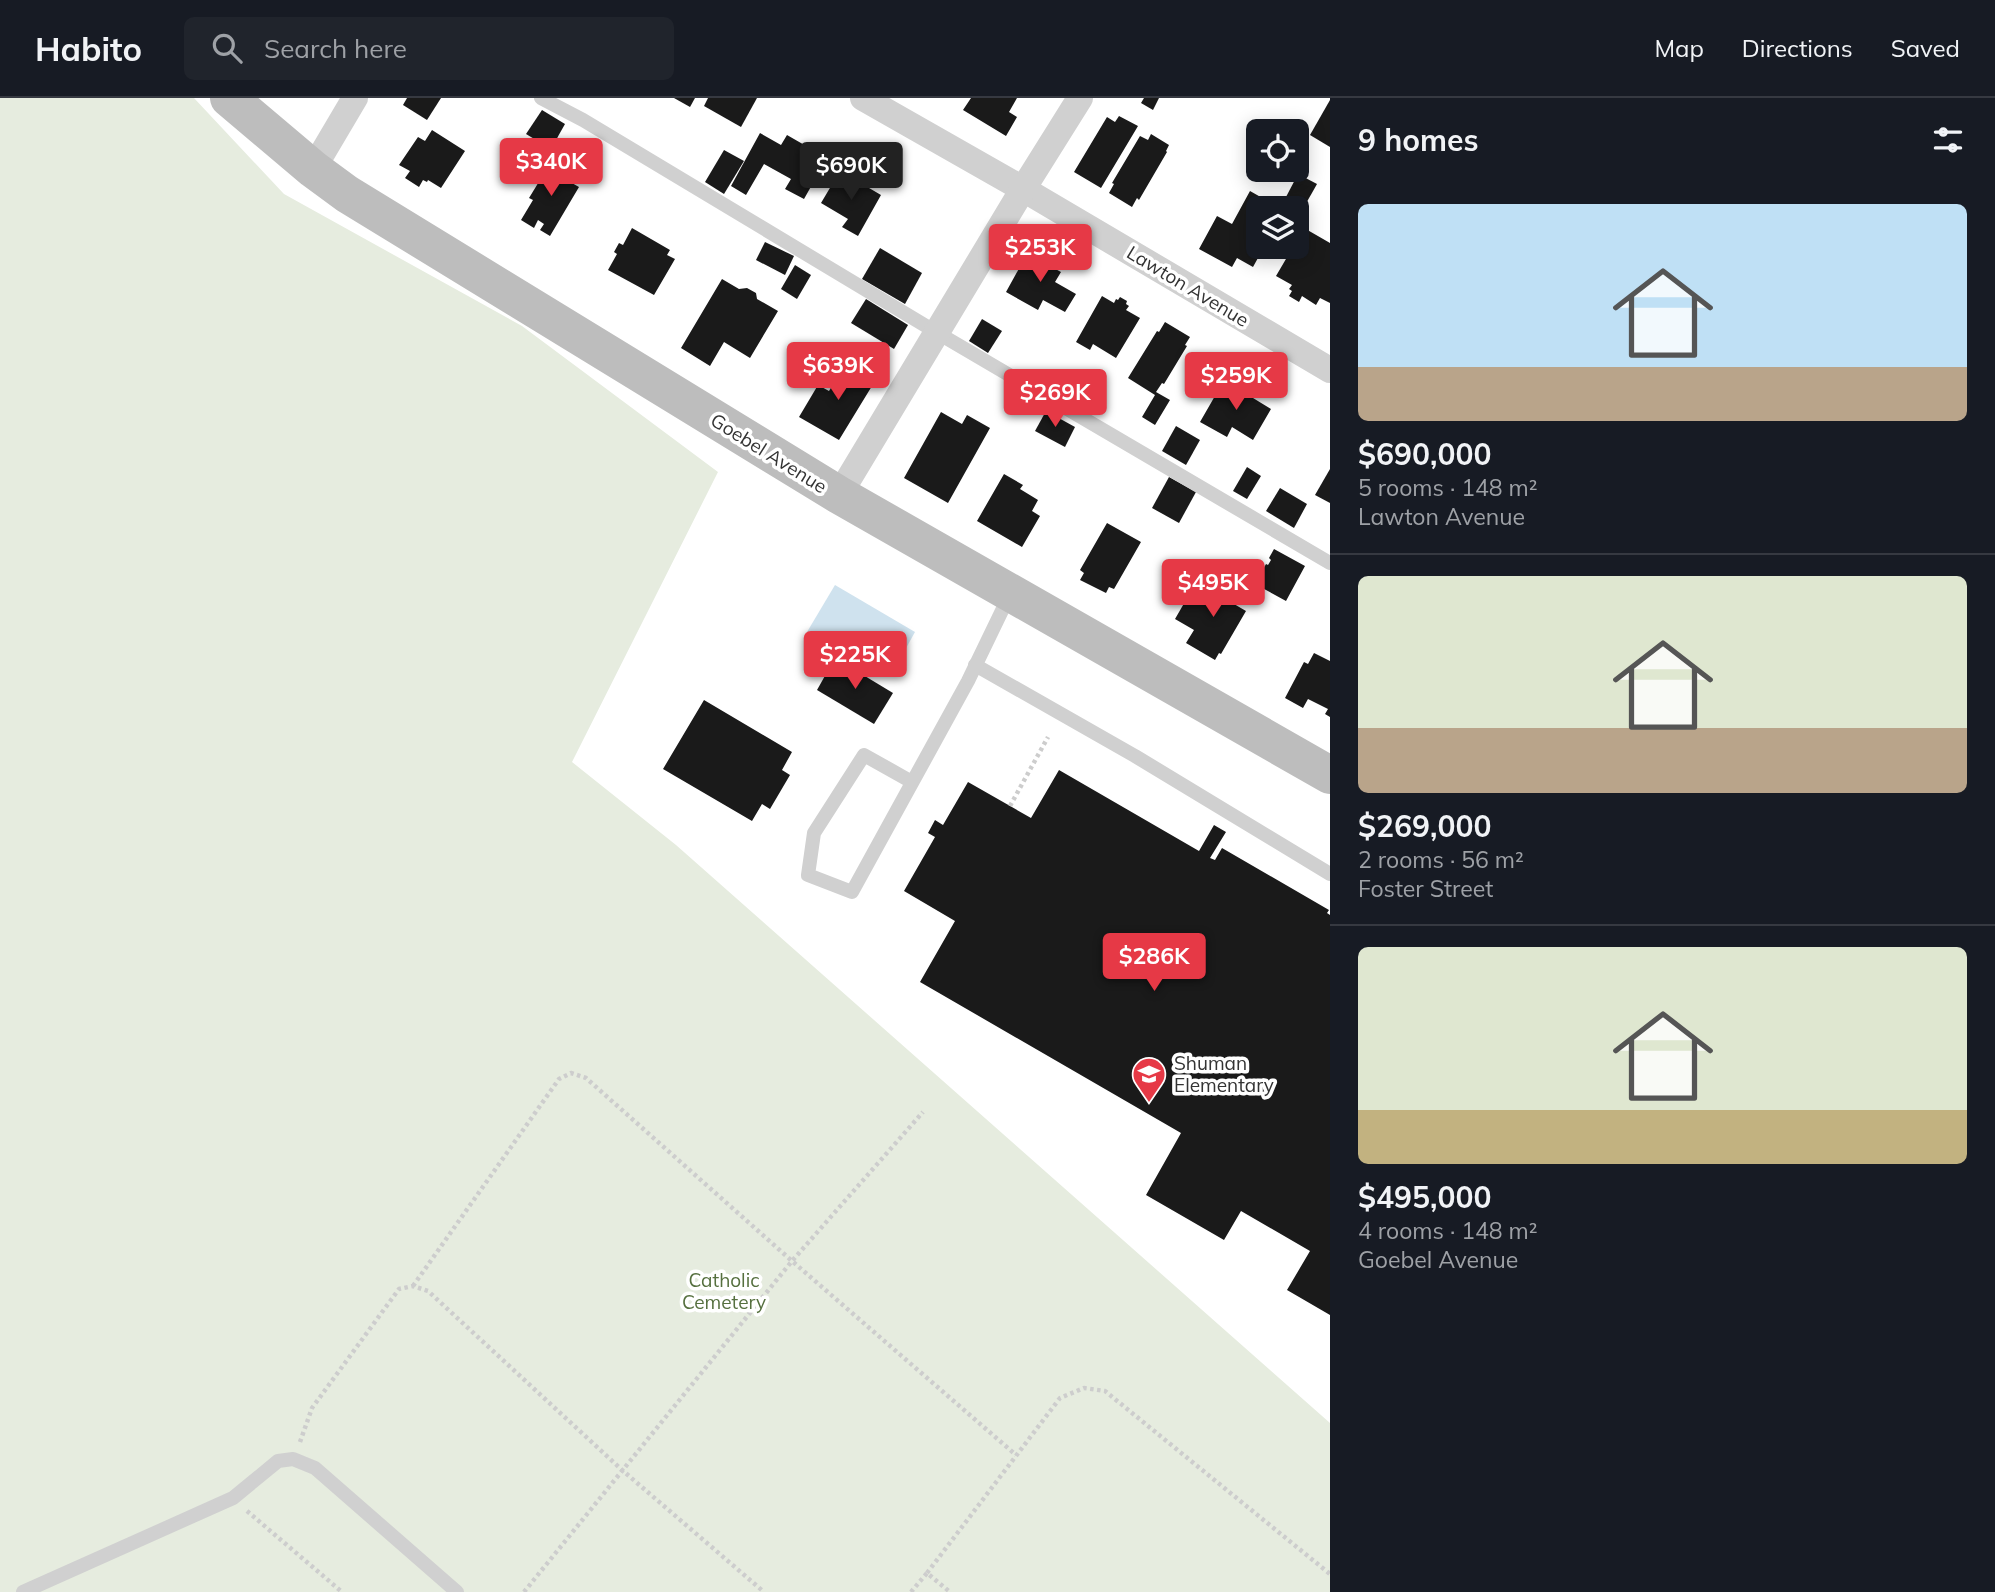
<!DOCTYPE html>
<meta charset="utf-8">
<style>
body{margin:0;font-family:Mulish,sans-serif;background:#20242c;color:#f1f3f6;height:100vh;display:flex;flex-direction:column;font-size:26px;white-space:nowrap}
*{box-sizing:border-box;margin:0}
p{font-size:23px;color:#9ea1a6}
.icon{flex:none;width:38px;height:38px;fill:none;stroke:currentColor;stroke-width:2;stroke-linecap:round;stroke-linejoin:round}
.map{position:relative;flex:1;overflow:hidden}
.sheet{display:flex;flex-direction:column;background:#171b24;width:665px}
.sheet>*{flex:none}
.buttons{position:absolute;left:1246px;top:21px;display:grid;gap:14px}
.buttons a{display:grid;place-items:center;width:63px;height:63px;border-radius:10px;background:#171b24;box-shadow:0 4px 18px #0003;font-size:35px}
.price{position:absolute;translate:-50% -60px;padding:0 16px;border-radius:7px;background:#e63946;color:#fff;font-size:23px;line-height:46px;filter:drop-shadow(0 2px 4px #0008)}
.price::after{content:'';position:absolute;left:50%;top:42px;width:21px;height:16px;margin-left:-10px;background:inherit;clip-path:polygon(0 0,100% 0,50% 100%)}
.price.active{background:#222;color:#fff}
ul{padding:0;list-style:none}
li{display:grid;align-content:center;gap:14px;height:371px;padding:0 28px}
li+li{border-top:2px solid #363941}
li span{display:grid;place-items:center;height:217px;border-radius:10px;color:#555}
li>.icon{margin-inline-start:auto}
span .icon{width:126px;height:126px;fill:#fffc;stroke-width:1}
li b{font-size:30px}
h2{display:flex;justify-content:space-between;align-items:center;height:84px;padding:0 28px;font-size:30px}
header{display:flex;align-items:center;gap:42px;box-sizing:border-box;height:98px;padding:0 35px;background:#171b24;border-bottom:2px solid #363941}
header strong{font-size:33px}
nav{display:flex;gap:38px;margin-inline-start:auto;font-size:24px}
.search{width:490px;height:63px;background:#20242c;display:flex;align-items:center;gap:18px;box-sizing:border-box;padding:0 24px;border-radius:10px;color:#9ea1a6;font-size:26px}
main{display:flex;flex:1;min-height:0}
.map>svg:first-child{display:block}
.green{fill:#e6ecdf}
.water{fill:#cfe2ee}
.building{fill:#1a1a1a}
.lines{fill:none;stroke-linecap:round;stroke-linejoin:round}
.path{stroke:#cdcdcd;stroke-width:4.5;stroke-dasharray:3.5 3.5;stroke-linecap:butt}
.lane{stroke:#d0d0d0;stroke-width:14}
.street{stroke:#d0d0d0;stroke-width:26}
.secondary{stroke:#bdbdbd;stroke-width:38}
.labels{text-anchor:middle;stroke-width:7;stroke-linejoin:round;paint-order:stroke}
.street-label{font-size:19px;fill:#333;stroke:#fff}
.poi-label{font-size:19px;fill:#333;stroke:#fff;text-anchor:start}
.park-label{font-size:19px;fill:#56703f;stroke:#fff}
</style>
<header>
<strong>Habito</strong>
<div class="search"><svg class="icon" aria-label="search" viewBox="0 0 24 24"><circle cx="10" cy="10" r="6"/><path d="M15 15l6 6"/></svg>Search here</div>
<nav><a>Map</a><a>Directions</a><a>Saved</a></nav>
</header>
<main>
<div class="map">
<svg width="1330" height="1494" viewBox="0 0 1330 1494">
<rect width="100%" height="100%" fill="#fff"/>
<path class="green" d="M0 0H194L284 96 522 228 718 374 572 664 676 747 1330 1325V1494H0Z"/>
<path class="water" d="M835 487 915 534 890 579 807 534Z"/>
<g class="building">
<path d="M407 0H441L427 22 403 7Z"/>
<path d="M674 0H695L690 9Z"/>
<path d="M708 0H757L741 29 704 8Z"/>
<path d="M971 0H1017L1009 14 1017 19 1006 38 963 12Z"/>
<path d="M1144 0H1159L1153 12 1141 5Z"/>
<path d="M1330 2V49L1310 37Z"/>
<path d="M542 12 565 26 551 51 526 36Z"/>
<path d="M1119 18 1138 28 1101 90 1074 74 1107 19 1115 24Z"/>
<path d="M432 32 465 53 441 90 428 82 427 84 423 82 419 89 405 80 410 73 399 67 418 39 425 43Z"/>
<path d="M760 35 781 47 787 37 827 60 804 101 785 91 791 81 764 66 746 97 731 88Z"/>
<path d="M1151 36 1169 47 1166 53 1167 54 1139 102 1137 100 1132 109 1109 95 1114 86 1112 85 1140 38 1148 42Z"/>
<path d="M522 44 533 51 523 68 512 61Z"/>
<path d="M724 52 744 63 724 96 705 84Z"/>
<path d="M560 57 573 65 563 80 579 89 550 138 540 132 544 126 538 122 534 130 521 122 533 102 529 100 540 82 544 84Z"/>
<path d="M840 73 881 97 858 138 842 129 848 121 821 105Z"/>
<path d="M1298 76 1317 86 1304 109 1286 99Z"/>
<path d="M1250 93 1273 106 1270 110H1258V149H1264L1253 169 1237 160 1232 169 1199 151 1217 118 1232 126Z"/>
<path d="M632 130 670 152 667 157 675 161 654 197 608 172 617 156 614 154 619 145 623 147Z"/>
<path d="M1304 130 1330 145V205L1320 200 1316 207 1302 198 1299 204 1289 198 1292 193 1289 191 1292 187 1276 178 1293 149H1297V142Z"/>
<path d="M765 144 794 158 785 177 756 162Z"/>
<path d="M880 150 922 175 905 206 862 181Z"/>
<path d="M1042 153 1053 159 1048 167 1061 174 1055 184 1076 196 1065 214 1043 202 1038 212 1006 194 1027 156 1037 161Z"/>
<path d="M795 167 811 177 797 201 781 191Z"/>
<path d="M722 181 739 191 747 190 756 195 757 201 778 213 750 260 724 244 710 268 681 250Z"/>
<path d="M1102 198 1114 205 1116 201 1118 202 1120 199 1127 203 1126 206 1129 208 1126 212 1140 220 1116 260 1093 246 1090 252 1076 244Z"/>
<path d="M866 201 908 227 894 251 851 225Z"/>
<path d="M982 221 1002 233 988 255 969 243Z"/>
<path d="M1165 224 1190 239 1185 247 1187 248 1164 286 1162 285 1156 294 1170 302 1155 327 1142 319 1155 297 1128 280 1157 233 1159 234Z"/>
<path d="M846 266 875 283 839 342 799 319 818 287 829 293Z"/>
<path d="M1223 284 1241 293 1244 288 1256 295 1253 300 1271 311 1253 342 1232 329 1227 339 1200 324Z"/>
<path d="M1046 313 1075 329 1065 349 1035 333Z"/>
<path d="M941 314 962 326 967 317 990 330 948 405 904 380Z"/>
<path d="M1176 328 1200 342 1186 367 1162 353Z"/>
<path d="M1247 369 1261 378 1247 401 1233 393Z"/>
<path d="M1330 371V405L1315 397Z"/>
<path d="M1004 376 1023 387 1020 391 1038 402 1032 413 1040 418 1022 449 977 423Z"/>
<path d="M1169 379 1196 394 1179 425 1152 410Z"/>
<path d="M1280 390 1307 406 1294 430 1266 413Z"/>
<path d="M1107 425 1141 444 1114 491 1109 489 1106 495 1080 482 1084 475 1080 472Z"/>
<path d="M1274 451 1305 468 1286 503 1255 486 1266 466 1268 467 1271 462 1269 460Z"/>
<path d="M1225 479 1242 490 1234 506 1246 513 1221 556 1219 555 1215 562 1186 545 1194 532 1175 521 1190 495 1210 506Z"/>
<path d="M1314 555 1330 563V619L1325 616 1328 611 1308 601 1303 610 1285 600 1304 564 1308 566Z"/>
<path d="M835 560 893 595 874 626 817 592Z"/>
<path d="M704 602 792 654 782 672 790 677 770 711 762 706 752 723 663 671Z"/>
<path d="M1059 672 1199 753 1214 727 1226 734 1210 760 1215 762 1222 750 1329 812 1327 815 1330 817V1217L1287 1192 1310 1153 1241 1113 1224 1142 1146 1097 1181 1035 920 884 955 823 904 793 935 739 928 735 935 722 943 727 968 684 1031 720Z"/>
</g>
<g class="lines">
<g class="path">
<path d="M1010 708 1048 639"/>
<path d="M413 1188 559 981 571 975 586 980 792 1163 1016 1357"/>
<path d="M300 1344 312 1310 399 1191 413 1188 428 1193 622 1372 764 1494"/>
<path d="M247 1413 342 1494"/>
<path d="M927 1475 1060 1300 1084 1290 1105 1293 1330 1476"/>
<path d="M524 1494 792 1163 923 1014"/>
<path d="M911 1494 927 1475 950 1494"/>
</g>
<g class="lane">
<path d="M541 0 583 22 936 234 1330 465"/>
<path d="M975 567 1135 658 1330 776"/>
<path d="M912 684 864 657 814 735 808 777 852 794 968 583 1010 496"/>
<path d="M23 1494 233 1400 278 1363 293 1361 315 1370 457 1494"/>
</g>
<g class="street">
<path d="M863 0 1023 91 1330 272"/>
<path d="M313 71 355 0"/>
<path d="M839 397 1023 91 1080 0"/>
</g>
<path class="secondary" d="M229 0 313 71 347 96 839 397 1330 677"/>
</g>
<defs>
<symbol id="school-pin" viewBox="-11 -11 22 30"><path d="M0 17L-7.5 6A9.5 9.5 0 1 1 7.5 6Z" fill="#e63946" stroke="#fff"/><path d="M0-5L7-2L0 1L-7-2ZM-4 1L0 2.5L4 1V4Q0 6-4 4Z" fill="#fff"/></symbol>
</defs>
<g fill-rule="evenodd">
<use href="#school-pin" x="1130" y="957" width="38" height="52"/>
</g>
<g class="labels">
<g class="street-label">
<text transform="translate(1188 188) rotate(31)" y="7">Lawton Avenue</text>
<text transform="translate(769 355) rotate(32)" y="7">Goebel Avenue</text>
</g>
<g class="poi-label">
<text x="1174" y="972">Shuman<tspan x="1174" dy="22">Elementary</tspan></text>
</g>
<g class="park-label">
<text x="724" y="1189">Catholic<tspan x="724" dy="22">Cemetery</tspan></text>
</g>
</g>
</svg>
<div class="buttons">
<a><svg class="icon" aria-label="locate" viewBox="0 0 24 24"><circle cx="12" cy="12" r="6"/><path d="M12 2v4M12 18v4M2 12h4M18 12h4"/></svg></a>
<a><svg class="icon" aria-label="layers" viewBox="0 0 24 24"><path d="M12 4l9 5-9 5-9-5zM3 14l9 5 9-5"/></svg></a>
</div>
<b class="price" style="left:551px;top:100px">$340K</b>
<b class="price active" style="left:851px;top:104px">$690K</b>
<b class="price" style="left:1040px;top:186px">$253K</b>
<b class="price" style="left:838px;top:304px">$639K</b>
<b class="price" style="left:1236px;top:314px">$259K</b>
<b class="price" style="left:1055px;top:331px">$269K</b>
<b class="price" style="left:1213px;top:521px">$495K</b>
<b class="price" style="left:855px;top:593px">$225K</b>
<b class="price" style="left:1154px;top:895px">$286K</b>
</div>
<section class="sheet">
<h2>9 homes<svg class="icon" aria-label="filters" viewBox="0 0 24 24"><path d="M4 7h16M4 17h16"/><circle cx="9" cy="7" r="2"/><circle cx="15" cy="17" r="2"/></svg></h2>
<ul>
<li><span style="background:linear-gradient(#bfe0f5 75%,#b9a48a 0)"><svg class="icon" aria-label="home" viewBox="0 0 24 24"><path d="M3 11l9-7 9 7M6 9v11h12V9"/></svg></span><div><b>$690,000</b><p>5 rooms · 148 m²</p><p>Lawton Avenue</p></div></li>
<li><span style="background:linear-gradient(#dfe7d0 70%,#b9a48a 0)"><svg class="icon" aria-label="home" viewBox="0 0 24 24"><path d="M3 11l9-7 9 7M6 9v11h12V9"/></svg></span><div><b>$269,000</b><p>2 rooms · 56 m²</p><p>Foster Street</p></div></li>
<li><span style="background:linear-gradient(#dfe7d0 75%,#c2b280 0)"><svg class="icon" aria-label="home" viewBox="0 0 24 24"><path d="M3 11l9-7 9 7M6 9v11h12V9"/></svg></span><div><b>$495,000</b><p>4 rooms · 148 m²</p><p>Goebel Avenue</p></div></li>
</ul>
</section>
</main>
